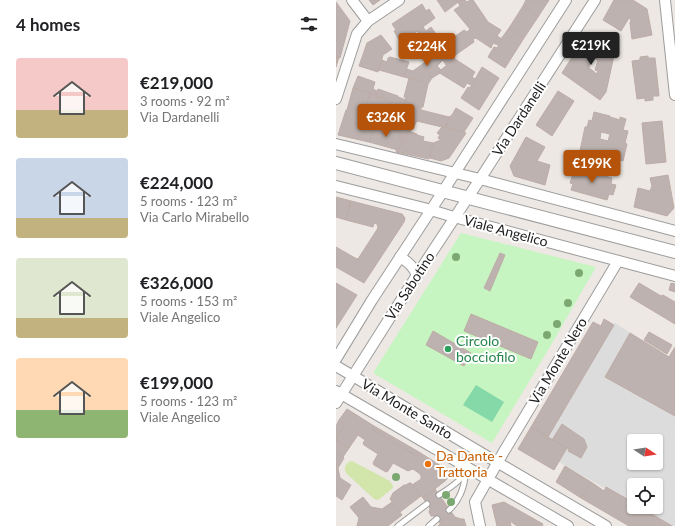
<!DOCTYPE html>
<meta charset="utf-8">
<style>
body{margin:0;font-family:Lato,sans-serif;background:#f6f6f6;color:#202124;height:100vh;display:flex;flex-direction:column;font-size:15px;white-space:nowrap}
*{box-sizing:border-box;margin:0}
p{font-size:13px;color:#757577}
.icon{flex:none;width:22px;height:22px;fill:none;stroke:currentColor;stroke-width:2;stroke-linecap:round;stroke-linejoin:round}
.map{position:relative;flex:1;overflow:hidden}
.drawer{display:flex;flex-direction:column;background:#fff;width:336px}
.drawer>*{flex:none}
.needle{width:26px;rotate:102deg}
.buttons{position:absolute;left:291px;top:434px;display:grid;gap:8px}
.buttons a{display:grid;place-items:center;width:36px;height:36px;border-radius:4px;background:#fff;box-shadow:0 1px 3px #0004;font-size:20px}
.price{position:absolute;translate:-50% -34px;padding:0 9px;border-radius:4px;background:#b45309;color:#fff;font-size:13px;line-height:26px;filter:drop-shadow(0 1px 2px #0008)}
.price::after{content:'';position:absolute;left:50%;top:24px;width:12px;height:9px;margin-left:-6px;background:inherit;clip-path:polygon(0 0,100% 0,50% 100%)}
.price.on{background:#222;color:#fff}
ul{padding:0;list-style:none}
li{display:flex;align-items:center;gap:12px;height:100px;padding:0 16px}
li span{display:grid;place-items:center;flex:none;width:112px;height:80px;border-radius:4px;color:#555}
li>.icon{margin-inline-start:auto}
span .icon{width:48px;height:48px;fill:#fffc;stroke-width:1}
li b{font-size:17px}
h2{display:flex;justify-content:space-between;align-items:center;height:48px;padding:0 16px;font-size:17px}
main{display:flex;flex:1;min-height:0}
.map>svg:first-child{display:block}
.grass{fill:#d2e5ab}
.park{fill:#c7f5c1}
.pitch{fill:#85d8a8}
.parking{fill:#dcdcdc;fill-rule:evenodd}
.building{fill:#bdb2af;stroke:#beaca6;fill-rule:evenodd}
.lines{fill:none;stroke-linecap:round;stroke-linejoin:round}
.service-casing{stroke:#9d9d9d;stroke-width:7}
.minor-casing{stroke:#9d9d9d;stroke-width:12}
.tertiary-casing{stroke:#9d9d9d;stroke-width:14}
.service{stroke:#fff;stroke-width:5}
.minor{stroke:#fff;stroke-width:10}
.tertiary{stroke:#fff;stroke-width:12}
.tree{fill:#7aa870}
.leisure-dot{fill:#2e9e5b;stroke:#fff;stroke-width:1.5}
.food-dot{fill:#e8710a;stroke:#fff;stroke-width:1.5}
.labels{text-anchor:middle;stroke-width:4;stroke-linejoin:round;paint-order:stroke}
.street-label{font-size:14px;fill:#1c1c1c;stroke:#fff}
.leisure-label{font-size:14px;fill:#27864d;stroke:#fff;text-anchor:start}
.food-label{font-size:14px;fill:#c56008;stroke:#fff;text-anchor:start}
</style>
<main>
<section class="drawer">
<h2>4 homes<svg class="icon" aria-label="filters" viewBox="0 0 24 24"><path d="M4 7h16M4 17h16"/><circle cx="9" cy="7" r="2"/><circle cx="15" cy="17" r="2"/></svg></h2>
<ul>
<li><span style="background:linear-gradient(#f6c9c9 65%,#c2b280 0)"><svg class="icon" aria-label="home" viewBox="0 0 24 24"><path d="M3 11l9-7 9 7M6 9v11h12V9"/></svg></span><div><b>€219,000</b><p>3 rooms · 92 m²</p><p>Via Dardanelli</p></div></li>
<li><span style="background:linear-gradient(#c9d6e8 75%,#c2b280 0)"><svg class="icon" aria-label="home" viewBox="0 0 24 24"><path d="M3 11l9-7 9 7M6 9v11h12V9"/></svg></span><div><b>€224,000</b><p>5 rooms · 123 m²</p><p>Via Carlo Mirabello</p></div></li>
<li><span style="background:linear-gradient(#dfe7d0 75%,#c2b280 0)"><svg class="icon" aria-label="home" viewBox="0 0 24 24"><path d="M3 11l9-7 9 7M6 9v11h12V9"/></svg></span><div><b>€326,000</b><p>5 rooms · 153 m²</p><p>Viale Angelico</p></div></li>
<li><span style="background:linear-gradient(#ffd9b3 65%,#8fb573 0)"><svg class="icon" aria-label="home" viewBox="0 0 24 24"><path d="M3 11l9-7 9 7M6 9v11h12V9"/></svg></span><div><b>€199,000</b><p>5 rooms · 123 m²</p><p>Viale Angelico</p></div></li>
</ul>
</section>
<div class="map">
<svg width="339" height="526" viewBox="0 0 339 526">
<rect width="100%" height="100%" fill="#ede8e3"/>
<path class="grass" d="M16 461 54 481 57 486V488L42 500 38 499 10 473C7 467 10 462 16 461Z"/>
<path class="park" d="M125 233 260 267 215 345 156 443 37 373Z"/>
<path class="pitch" d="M140 385 168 402 156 422 127 405Z"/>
<path class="parking" d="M279 323 339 362V526H335L302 507H320V485H298V505L204 451ZM298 441H320V463H298Z"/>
<g class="building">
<path d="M33 0H44L37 5Z"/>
<path d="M101 0H125L109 12Z"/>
<path d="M125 0H129L131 2 134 0H137L152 22 165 30 161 36 166 39 162 45 157 43 155 48 140 38 137 39 138 42 118 56 117 54H115L119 59 110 65 102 52 113 44 111 42 128 30 131 32 134 29 118 10 124 6 122 2Z"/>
<path d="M190 0H213L202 17 187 6Z"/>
<path d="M278 0H297L311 9 316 35 296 39 294 23 295 20 293 18 285 31 267 20Z"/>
<path d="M0 2 14 21 4 58 0 56Z"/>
<path d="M86 4 90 11 93 9 99 18 65 43 58 31 60 30 56 24Z"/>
<path d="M187 6 202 17 188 38 173 28Z"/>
<path d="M87 27 90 31 95 27 107 44 92 56 79 38 84 35 81 31Z"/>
<path d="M173 28 188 38 169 68 152 57 158 47 161 48 166 39H165Z"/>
<path d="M252 32 279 51 270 92 264 100 226 73ZM258 58 262 60 259 70 262 71 261 74 253 68 254 63Z"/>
<path d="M45 35 56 49 47 55 42 72 23 66 31 43Z"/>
<path d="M107 44 109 47 102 52 107 60 101 66 105 70 102 72 104 73 96 78 91 71 86 75 84 81 68 77 70 69 77 71 95 58 93 55Z"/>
<path d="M0 56 3 57 0 67Z"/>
<path d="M312 56V58H319L323 96H317V100L309 101V98L301 99 296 61 304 60V57Z"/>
<path d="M54 57 73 62 68 77 43 70 46 60 51 62 52 58Z"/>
<path d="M119 59 139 72 136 77 139 79 135 85 131 83 128 88 102 72Z"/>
<path d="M146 67 163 78 143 110 125 98 132 87 134 88Z"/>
<path d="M91 71 96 78 92 84 87 107H85V110L113 117 110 128 81 121 75 116 78 107 76 109 68 107 70 98 68 97 73 78 84 81 86 75Z"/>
<path d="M22 76 39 82 37 89 41 91 40 95 17 88Z"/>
<path d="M17 88 34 93 26 122 40 126 33 142 2 135 10 110H11Z"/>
<path d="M42 89 62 96V97L70 100 68 107 72 108 70 113 49 99 40 97Z"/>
<path d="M222 91 238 101 216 136 200 125Z"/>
<path d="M34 93 40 95V97L49 99 81 121 74 132 72 131 67 140 63 139 65 132 26 122Z"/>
<path d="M120 108 137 118 128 132 110 127 113 117 116 115Z"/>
<path d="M258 112 274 116V117L284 120V117L290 119 287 130 292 131 289 143 291 144 287 161 244 151 249 127H251L253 120 256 121ZM265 132 274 134 272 141 264 139Z"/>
<path d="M326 121 330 162 310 164 306 123Z"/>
<path d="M40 126 65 132 63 139 67 140 62 150 33 142Z"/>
<path d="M106 127 110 129V127L130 133 113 158 105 161 94 158 97 143 105 140 102 138 104 135 101 133Z"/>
<path d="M72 131 81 134V135L88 137 87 141 97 143 93 159 60 152 61 149 62 150Z"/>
<path d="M190 137 209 147 201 161 214 165 209 185 178 176 174 166Z"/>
<path d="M239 168 276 178 275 184 280 185 277 195 273 194 271 200 235 190 237 184 234 183Z"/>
<path d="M332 175 338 208 331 216 298 207 302 188 314 191 316 186 314 178Z"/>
<path d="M0 197 15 201 10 220 0 217Z"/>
<path d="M15 201 66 214 69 218 68 222 28 283 0 267V247L19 258 22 259 42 228 41 224 38 223 37 227 10 220Z"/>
<path d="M164 253 169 255 154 291 148 288Z"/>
<path d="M0 283 21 295 0 328Z"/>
<path d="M303 283 325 296 327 295 339 302V324L294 297Z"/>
<path d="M335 283 339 284V292L333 290Z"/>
<path d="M135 314 202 342 195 359 128 331Z"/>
<path d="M268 319 278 325 212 437 195 427 257 322 265 326Z"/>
<path d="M97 331 135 353 128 366 90 345Z"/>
<path d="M313 332 336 345 331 354 308 340Z"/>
<path d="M294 333 333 357 339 347V416L269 377Z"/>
<path d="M11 409 38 426 36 429 81 456 83 452 105 466V467L113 472V477L109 481 87 498 76 485 85 479V476L84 474 77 469 72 471 57 463 52 471 50 472 38 465 37 463 42 454 28 445 27 443 29 440 22 435 13 448 0 440V438L9 424 3 420Z"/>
<path d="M3 420 9 424 0 438V426Z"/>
<path d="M226 424 248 439 251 447 245 458 232 451 233 449 216 440Z"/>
<path d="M38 426 83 452 81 456 36 429Z"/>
<path d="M195 427 231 448 218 470 182 449Z"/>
<path d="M0 440 13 448 7 457 0 452Z"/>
<path d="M0 452 8 458 2 468 4 478 15 485 6 500 0 496Z"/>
<path d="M229 466 255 482 245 498 220 482Z"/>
<path d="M255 482 268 491 270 487 298 503V507H304L336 526H293L245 498Z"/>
<path d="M73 483H75L85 496 64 512 54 499 57 493 68 485H70Z"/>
<path d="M99 489 116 513 104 523 99 516H95L93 512 94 508 87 498Z"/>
<path d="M27 497 35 507 46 509 56 502 66 515 52 526H21L23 518 14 507Z"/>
<path d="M168 502 207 524 206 526H181L174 521 175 526H161L156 505Z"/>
<path d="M116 513 119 517 125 519H128L130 526H102L104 524V523Z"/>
</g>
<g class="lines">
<defs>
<g id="service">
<path d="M103 495C109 491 126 481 128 473 129 471 128 469 128 467"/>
<path d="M113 510C123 501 129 487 129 473"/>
<path d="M62 526 91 504"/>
<path d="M93 526 101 519"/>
</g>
<g id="minor">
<path d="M16 0 32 21"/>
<path d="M259 0 148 173 81 275 17 376 137 448 270 526"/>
<path d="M329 0 339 95"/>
<path d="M0 99 21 34 32 21 63 0"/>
<path d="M0 144 144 179 339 231"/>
<path d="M0 186 88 208 118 217 339 276"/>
<path d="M64 257C72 262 77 266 81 275"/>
<path d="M0 359 36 300 95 210 230 0"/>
<path d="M0 366 17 376 0 403"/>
<path d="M0 391 232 526"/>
<path d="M144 526 139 502 167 453 282 261"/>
</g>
<path id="tertiary" d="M0 163 339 252"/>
</defs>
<use href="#service" class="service-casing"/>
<use href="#minor" class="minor-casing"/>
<use href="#tertiary" class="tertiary-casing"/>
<use href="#service" class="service"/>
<use href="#minor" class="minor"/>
<use href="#tertiary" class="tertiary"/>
</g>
<g class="tree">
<circle cx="120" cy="257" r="4"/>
<circle cx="243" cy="273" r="4"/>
<circle cx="232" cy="303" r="4"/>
<circle cx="221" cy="324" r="4"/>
<circle cx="211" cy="335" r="4"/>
<circle cx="60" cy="477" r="4"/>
<circle cx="110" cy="495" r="4"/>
<circle cx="115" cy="502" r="4"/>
</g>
<circle class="leisure-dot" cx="112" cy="349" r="4"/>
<circle class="food-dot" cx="92" cy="464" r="4"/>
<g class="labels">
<g class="street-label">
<text transform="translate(183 119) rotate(-57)" y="5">Via Dardanelli</text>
<text transform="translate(170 231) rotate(15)" y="5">Viale Angelico</text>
<text transform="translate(74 286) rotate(-57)" y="5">Via Sabotino</text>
<text transform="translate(222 361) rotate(-59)" y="5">Via Monte Nero</text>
<text transform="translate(71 409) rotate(31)" y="5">Via Monte Santo</text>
</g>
<g class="leisure-label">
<text x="120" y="346">Circolo<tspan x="120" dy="16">bocciofilo</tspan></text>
</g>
<g class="food-label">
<text x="100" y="461">Da Dante -<tspan x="100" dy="16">Trattoria</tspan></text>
</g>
</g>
</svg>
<div class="buttons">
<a><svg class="needle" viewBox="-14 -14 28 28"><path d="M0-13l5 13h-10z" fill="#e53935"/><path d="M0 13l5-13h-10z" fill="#757577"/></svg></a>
<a><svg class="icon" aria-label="locate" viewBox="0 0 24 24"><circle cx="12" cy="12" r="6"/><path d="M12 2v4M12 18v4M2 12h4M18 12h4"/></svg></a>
</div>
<b class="price on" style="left:255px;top:66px">€219K</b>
<b class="price" style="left:91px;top:67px">€224K</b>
<b class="price" style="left:50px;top:138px">€326K</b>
<b class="price" style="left:256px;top:184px">€199K</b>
</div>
</main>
